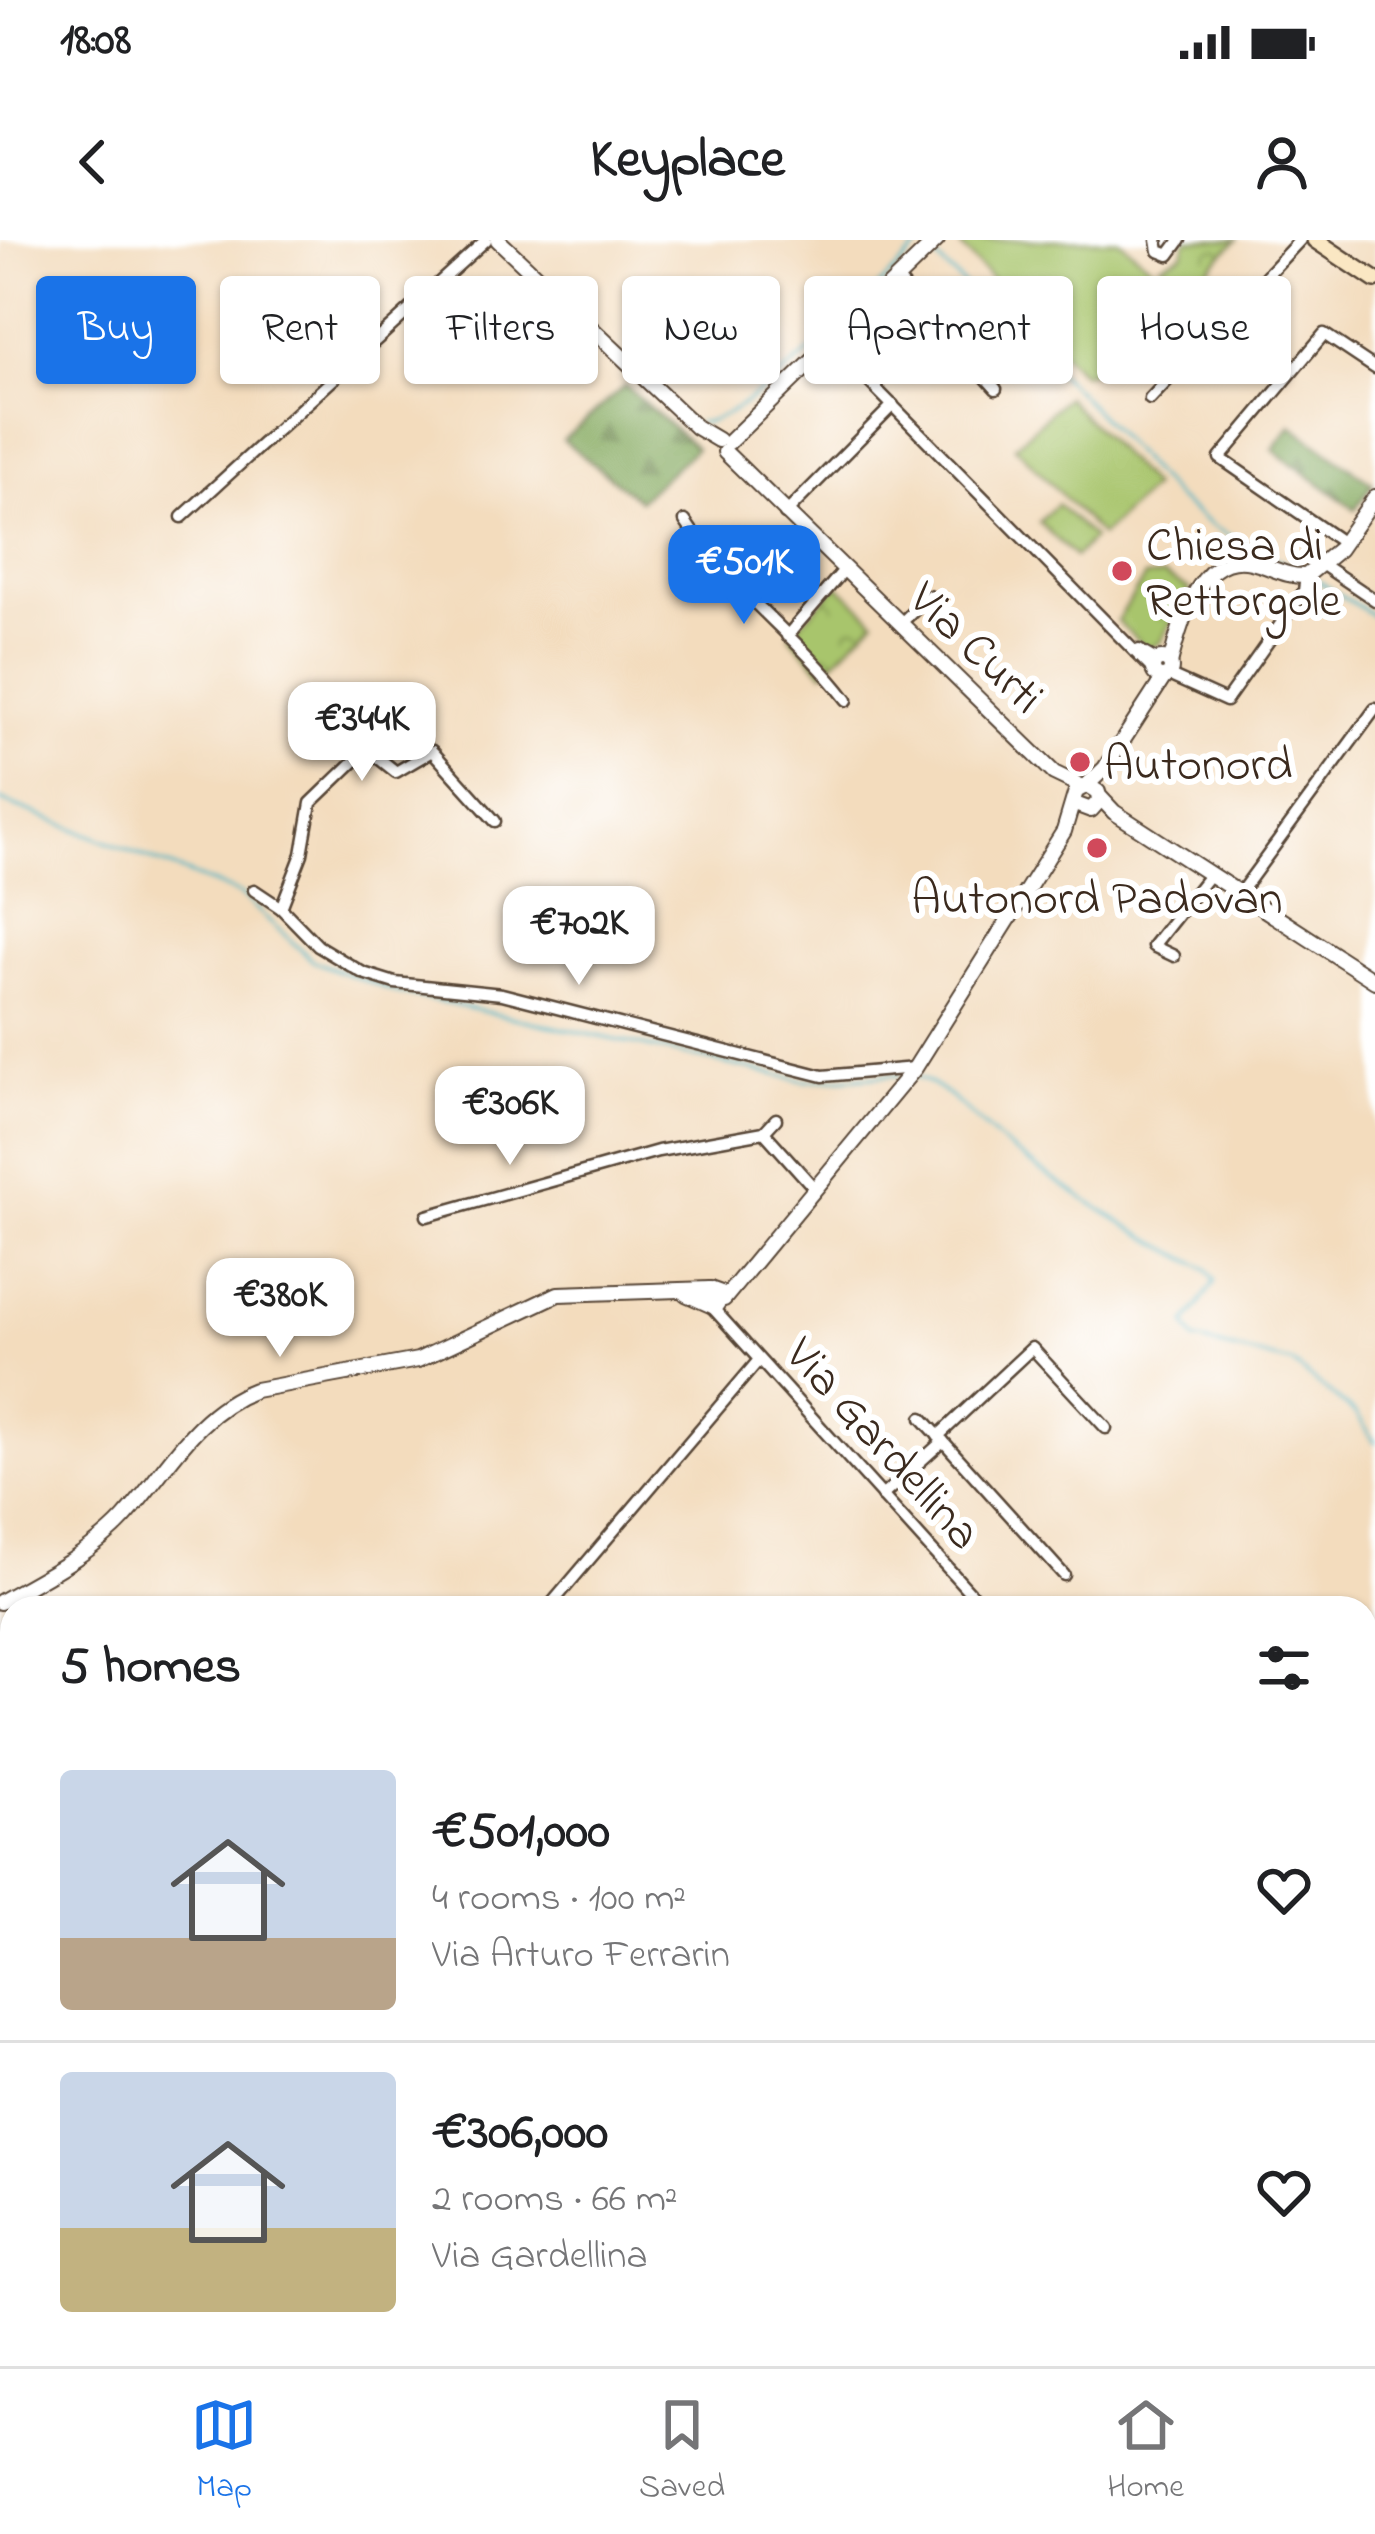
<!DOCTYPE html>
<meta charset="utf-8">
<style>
body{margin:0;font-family:"Indie Flower",sans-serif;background:#f6f6f6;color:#202124;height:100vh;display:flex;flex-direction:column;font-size:45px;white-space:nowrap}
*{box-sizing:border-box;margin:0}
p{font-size:39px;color:#757577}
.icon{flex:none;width:66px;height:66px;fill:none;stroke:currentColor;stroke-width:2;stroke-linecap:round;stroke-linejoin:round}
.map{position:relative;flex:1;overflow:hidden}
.side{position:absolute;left:0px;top:1356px;width:1377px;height:771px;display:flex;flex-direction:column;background:#fff;border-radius:36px 36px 0 0;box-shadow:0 3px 9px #0004}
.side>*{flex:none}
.top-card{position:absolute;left:36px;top:36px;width:1305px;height:108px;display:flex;gap:24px}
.price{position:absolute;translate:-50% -102px;padding:0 27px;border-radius:24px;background:#fff;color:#222;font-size:39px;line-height:78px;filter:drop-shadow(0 3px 6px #0008)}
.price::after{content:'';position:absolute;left:50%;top:72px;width:36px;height:27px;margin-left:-18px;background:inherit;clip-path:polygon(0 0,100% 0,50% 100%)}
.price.active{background:#1a73e8;color:#fff}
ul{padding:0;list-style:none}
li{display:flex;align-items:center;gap:36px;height:300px;padding:0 60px}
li+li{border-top:3px solid #e0e0e0}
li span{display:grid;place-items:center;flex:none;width:336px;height:240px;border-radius:12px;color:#555}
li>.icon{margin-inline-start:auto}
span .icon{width:144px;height:144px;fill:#fffc;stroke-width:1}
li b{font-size:51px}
h2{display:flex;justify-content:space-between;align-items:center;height:144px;padding:0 60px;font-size:51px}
.pill{padding:0 42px;border-radius:12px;background:#fff;box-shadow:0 3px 9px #0004;font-size:42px;line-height:108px}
.pill.active{background:#1a73e8;color:#fff}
.status{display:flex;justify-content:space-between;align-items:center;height:84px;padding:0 60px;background:#fff;direction:ltr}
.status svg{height:33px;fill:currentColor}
header{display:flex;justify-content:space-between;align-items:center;height:156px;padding:0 60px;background:#fff;font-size:54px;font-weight:800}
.tabs{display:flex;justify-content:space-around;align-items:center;height:168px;border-top:3px solid #e0e0e0;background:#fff;font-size:33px;color:#757577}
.tabs a{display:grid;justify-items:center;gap:6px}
.tabs .active{color:#1a73e8}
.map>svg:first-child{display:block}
.grass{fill:url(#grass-tufts);stroke:#727845;stroke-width:3}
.forest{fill:url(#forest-firs);stroke:#606a3f;stroke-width:3}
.park{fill:url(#park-crowns);stroke:#727845;stroke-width:3}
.pitch{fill:#a8c56c;stroke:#727845;stroke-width:3}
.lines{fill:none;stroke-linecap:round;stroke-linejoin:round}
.stream{stroke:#47b4c3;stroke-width:3}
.minor-casing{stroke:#574536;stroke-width:15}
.tertiary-casing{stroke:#574536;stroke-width:18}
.secondary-casing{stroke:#574536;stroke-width:20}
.minor{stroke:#fff;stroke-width:10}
.tertiary{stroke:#fff;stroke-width:14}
.secondary{stroke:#fae7c3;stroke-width:15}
.poi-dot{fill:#d1495b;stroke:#fff;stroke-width:4.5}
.labels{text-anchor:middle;stroke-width:12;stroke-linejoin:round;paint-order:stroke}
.poi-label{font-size:48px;fill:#3b2a1e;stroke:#fff;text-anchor:start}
.street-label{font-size:48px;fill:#3b2a1e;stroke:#fff}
</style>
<div class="status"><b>18:08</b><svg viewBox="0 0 49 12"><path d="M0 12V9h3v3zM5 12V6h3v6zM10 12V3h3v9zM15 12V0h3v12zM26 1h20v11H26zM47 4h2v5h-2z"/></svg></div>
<header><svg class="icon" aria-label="back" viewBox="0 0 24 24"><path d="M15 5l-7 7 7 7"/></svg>Keyplace<svg class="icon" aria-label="person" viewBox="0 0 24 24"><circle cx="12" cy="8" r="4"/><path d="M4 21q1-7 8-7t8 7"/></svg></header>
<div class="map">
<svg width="1375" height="2126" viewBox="0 0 1375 2126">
<defs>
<pattern id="grass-tufts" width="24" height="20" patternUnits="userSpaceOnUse" patternTransform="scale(3)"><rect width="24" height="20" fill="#a8c56c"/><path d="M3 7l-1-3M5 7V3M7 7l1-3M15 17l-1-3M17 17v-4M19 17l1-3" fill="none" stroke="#8aa058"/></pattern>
<pattern id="forest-firs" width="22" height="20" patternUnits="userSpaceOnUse" patternTransform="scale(3)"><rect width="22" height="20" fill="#86aa60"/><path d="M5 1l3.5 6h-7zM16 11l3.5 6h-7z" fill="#6f8b4f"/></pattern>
<pattern id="park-crowns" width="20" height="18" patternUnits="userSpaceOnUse" patternTransform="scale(3)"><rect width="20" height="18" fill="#a8c56c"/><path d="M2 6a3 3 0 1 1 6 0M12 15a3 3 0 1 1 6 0" fill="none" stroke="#8aa058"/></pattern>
</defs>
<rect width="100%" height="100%" fill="#fff"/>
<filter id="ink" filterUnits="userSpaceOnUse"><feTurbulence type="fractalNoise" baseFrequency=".00833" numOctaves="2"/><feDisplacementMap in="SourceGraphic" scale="24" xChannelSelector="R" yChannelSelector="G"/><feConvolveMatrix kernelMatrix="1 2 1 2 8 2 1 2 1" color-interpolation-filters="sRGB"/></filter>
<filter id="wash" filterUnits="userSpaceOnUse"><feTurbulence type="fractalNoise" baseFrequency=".004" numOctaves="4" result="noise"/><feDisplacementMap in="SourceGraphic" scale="48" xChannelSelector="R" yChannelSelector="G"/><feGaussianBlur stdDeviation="2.7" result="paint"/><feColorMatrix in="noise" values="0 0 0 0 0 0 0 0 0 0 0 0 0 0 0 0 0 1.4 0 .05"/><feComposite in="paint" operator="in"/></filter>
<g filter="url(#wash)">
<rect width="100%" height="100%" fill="#f3dcbd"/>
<path class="grass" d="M1164 335 1189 349 1161 402 1147 409 1117 381 1145 337Z"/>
<g class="forest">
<path d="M625 146 696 208 639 260 563 200Z"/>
<path d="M1291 185 1373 244 1355 269 1273 210Z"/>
</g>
<g class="park">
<path d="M1186 0H1237L1192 45 1160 24 1183 14Z"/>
<path d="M838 345 875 380 823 432 789 395Z"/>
</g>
<g class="pitch">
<path d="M967 0H1119L1177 47 1099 129 1082 134 961 7Z"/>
<path d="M1066 157 1152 247 1101 296 1015 206Z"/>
<path d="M1057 264 1093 298 1075 317 1039 282Z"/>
</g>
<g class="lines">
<g class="stream">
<path d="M937 19 1076 150 1178 260 1215 288 1296 329"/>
<path d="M699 182C743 187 885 40 921 5"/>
<path d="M1315 339 1375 377"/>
<path d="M0 560 240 654 313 721 398 753 805 841 899 835"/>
<path d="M914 836C953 850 976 884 1009 908 1073 954 1137 994 1207 1029L1215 1041 1186 1084 1195 1100 1292 1123 1357 1175 1375 1202"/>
<path d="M0 1640 12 1652"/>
<path d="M0 1848 12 1853"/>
<path d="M174 2115 187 2126"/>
<path d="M45 2126 59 2115"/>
</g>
</g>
</g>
<g filter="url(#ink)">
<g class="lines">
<defs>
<g id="minor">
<path d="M1157 0 1159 11 1169 15 1180 0"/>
<path d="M898 40 996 149"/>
<path d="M831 103 1155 432"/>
<path d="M1150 159 1300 0"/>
<path d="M785 274 893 165"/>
<path d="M182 277 486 0"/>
<path d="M685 281C730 350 797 395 847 460"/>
<path d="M1343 303 1220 218 1324 94 1375 128"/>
<path d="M1323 325 1375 360"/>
<path d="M900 384 929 356"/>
<path d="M787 396 844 330"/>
<path d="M1139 410 1158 421"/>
<path d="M1168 435 1226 461 1304 351 1306 336"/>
<path d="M254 650 281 668 318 706 363 733 395 743 502 754 823 836 915 828"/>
<path d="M1240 653 1375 469"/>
<path d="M281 668 302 614 311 563 367 509 396 532 432 511 495 581"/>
<path d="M1174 716 1153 706 1210 634"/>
<path d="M776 879 764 892 815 949"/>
<path d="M427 976 658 911 764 892"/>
<path d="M711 1066 984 1368"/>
<path d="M938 1196 1032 1108 1106 1188"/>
<path d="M943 1201 1064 1335"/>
<path d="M882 1256 943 1201 922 1178"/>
<path d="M548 1368 758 1121"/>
<path d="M1365 1937 1375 1956"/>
</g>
<g id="tertiary">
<path d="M498 0 696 187 718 200"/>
<path d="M729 202 937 0"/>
<path d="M725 212 1054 533 1081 546"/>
<circle cx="1162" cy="428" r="9"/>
<path d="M1170 424C1179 386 1199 310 1251 322 1270 326 1286 337 1306 336L1339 309 1375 257"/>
<path d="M1087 545 1105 528 1164 437"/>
<path d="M1100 557 1114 572 1375 741"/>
<path d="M686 1054 715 1067 724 1054 710 1049 706 1061"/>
<path d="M724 1059 915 828 1064 591 1076 551 1087 545 1098 552 1099 561 1091 570 1075 564"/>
<path d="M0 1362C42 1338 91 1314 124 1278 167 1231 193 1174 255 1150L418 1120 558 1054 710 1049"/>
</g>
<path id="secondary" d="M1315 0 1375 40"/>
</defs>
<use href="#minor" class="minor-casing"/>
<use href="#tertiary" class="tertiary-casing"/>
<use href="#secondary" class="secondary-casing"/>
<use href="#minor" class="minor"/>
<use href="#tertiary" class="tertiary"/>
<use href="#secondary" class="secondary"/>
</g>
</g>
<g class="poi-dot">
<circle cx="1122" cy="331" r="12"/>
<circle cx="1080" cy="522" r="12"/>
<circle cx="1097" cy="608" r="12"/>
</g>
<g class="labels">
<g class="poi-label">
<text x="1146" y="320">Chiesa di<tspan x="1146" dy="55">Rettorgole</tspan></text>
<text x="1104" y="539">Autonord</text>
<text x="1097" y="673" text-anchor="middle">Autonord Padovan</text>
</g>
<g class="street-label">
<text transform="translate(978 406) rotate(44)" y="17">Via Curti</text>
<text transform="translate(885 1202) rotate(48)" y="17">Via Gardellina</text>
</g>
</g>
</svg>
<b class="price active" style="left:744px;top:387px">€501K</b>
<b class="price" style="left:362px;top:544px">€344K</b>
<b class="price" style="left:579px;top:748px">€702K</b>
<b class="price" style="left:510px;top:928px">€306K</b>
<b class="price" style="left:280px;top:1120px">€380K</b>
<div class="top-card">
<a class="pill active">Buy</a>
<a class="pill">Rent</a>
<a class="pill">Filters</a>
<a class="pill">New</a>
<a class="pill">Apartment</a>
<a class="pill">House</a>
</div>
<section class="side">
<h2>5 homes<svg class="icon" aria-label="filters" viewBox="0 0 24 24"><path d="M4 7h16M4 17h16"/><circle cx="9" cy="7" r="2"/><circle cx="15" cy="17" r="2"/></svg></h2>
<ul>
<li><span style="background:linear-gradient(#c9d6e8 70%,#b9a48a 0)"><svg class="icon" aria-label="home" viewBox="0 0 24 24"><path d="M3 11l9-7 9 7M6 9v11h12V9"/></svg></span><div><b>€501,000</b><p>4 rooms · 100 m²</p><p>Via Arturo Ferrarin</p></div><svg class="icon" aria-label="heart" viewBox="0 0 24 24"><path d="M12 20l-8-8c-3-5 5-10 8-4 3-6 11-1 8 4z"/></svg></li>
<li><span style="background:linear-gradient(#c9d6e8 65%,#c2b280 0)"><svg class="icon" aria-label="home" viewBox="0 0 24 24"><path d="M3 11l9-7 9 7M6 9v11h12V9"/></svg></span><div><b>€306,000</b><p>2 rooms · 66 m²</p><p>Via Gardellina</p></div><svg class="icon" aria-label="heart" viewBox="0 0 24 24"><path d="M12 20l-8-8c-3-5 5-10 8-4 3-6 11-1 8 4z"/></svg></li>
</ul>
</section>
</div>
<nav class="tabs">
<a class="active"><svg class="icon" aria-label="map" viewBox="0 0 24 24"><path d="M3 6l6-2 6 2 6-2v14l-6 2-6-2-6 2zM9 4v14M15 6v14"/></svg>Map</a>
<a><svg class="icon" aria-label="saved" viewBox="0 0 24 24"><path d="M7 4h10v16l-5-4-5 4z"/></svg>Saved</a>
<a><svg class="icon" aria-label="home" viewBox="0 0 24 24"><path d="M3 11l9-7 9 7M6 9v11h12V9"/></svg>Home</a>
</nav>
